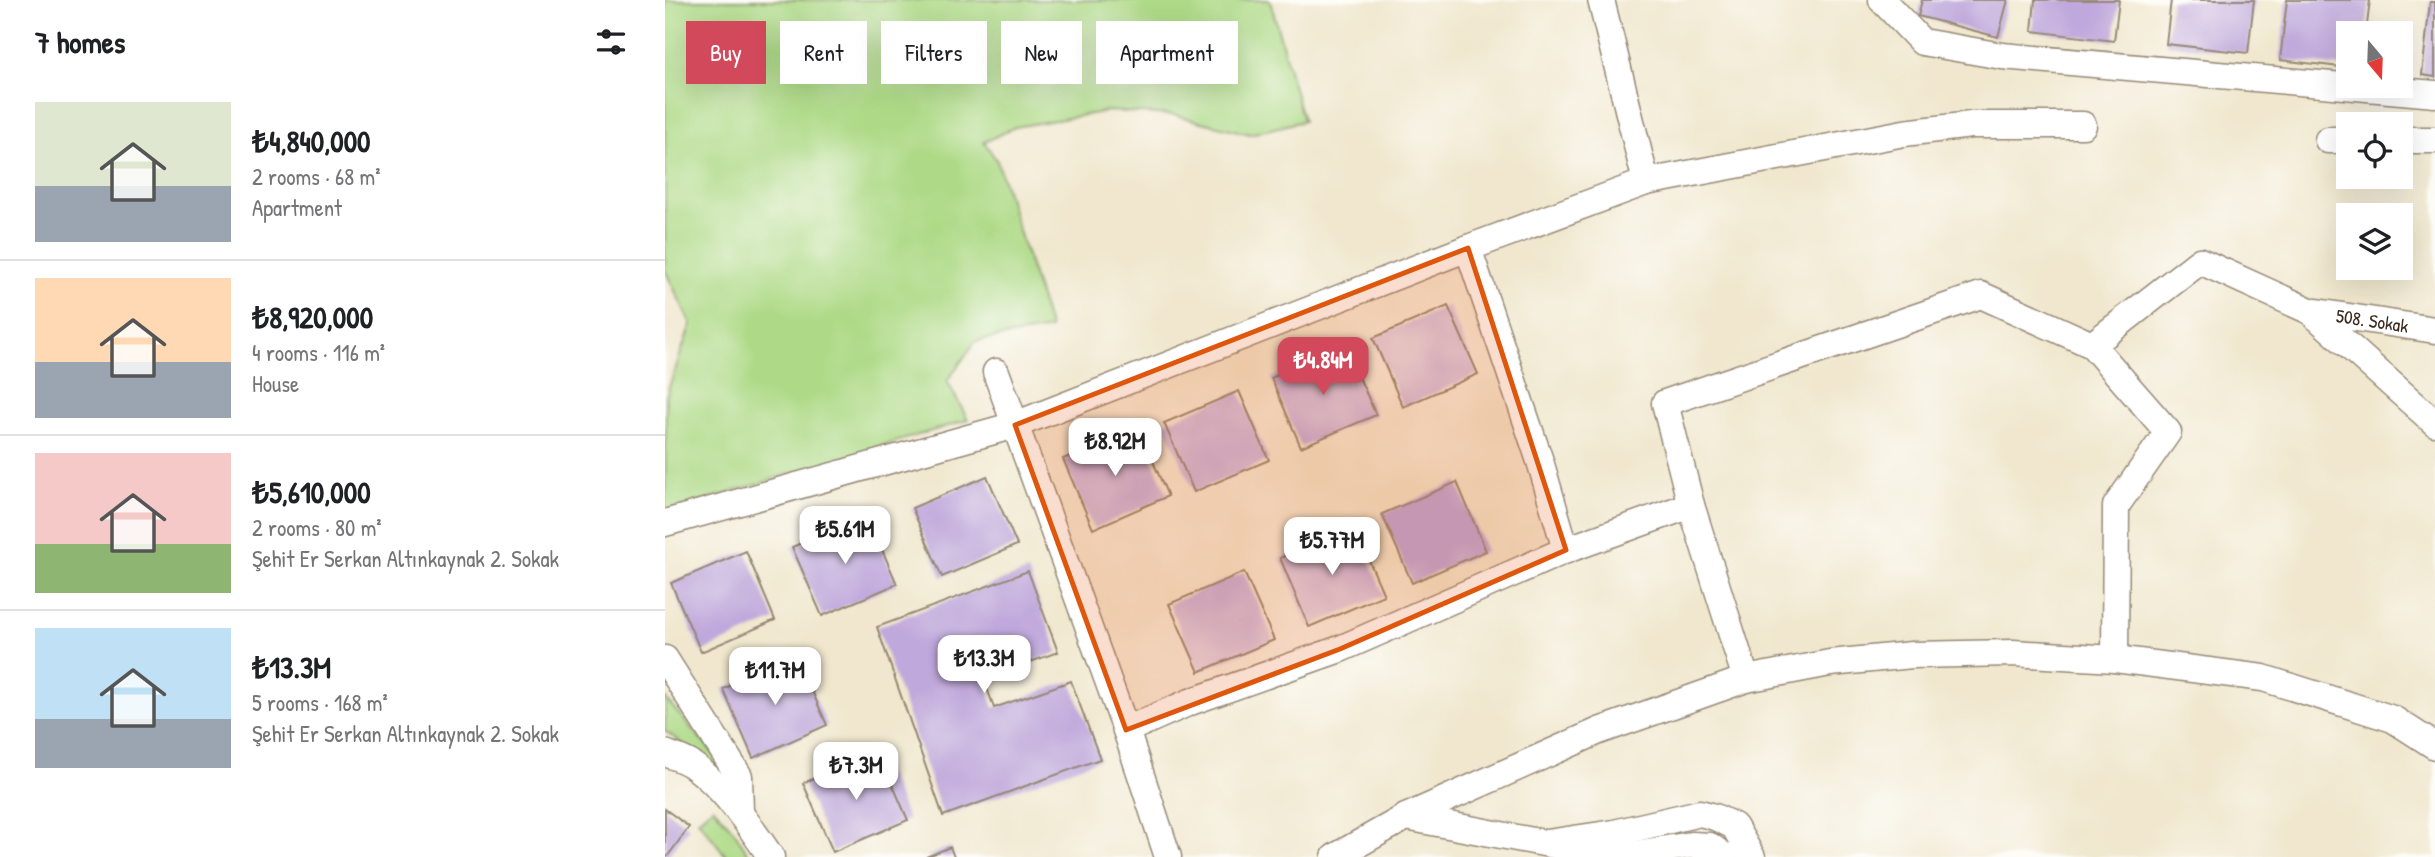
<!DOCTYPE html>
<meta charset="utf-8">
<style>
body{margin:0;font-family:"Patrick Hand",sans-serif;background:#f6f6f6;color:#202124;height:100vh;display:flex;flex-direction:column;font-size:26px;white-space:nowrap}
*{box-sizing:border-box;margin:0}
p{font-size:23px;color:#757577}
.icon{flex:none;width:38px;height:38px;fill:none;stroke:currentColor;stroke-width:2;stroke-linecap:round;stroke-linejoin:round}
.map{position:relative;flex:1;overflow:hidden}
.drawer{display:flex;flex-direction:column;background:#fff;width:665px}
.drawer>*{flex:none}
.hud{position:absolute;left:21px;top:21px;width:665px;height:63px;display:flex;gap:14px}
.needle{width:46px;rotate:161deg}
.buttons{position:absolute;left:1671px;top:21px;display:grid;gap:14px}
.buttons a{display:grid;place-items:center;width:77px;height:77px;border-radius:0px;background:#fff;box-shadow:0 7px 28px #0002;font-size:35px}
.price{position:absolute;translate:-50% -60px;padding:0 16px;border-radius:14px;background:#fff;color:#222;font-size:23px;line-height:46px;filter:drop-shadow(0 2px 4px #0008)}
.price::after{content:'';position:absolute;left:50%;top:42px;width:21px;height:16px;margin-left:-10px;background:inherit;clip-path:polygon(0 0,100% 0,50% 100%)}
.price.on{background:#d1495b;color:#fff}
ul{padding:0;list-style:none}
li{display:flex;align-items:center;gap:21px;height:175px;padding:0 35px}
li+li{border-top:2px solid #e0e0e0}
li span{display:grid;place-items:center;flex:none;width:196px;height:140px;border-radius:0px;color:#555}
li>.icon{margin-inline-start:auto}
span .icon{width:84px;height:84px;fill:#fffc;stroke-width:1}
li b{font-size:30px}
h2{display:flex;justify-content:space-between;align-items:center;height:84px;padding:0 35px;font-size:30px}
.chip{padding:0 24px;border-radius:0px;background:#fff;box-shadow:0 7px 28px #0002;font-size:24px;line-height:63px}
.chip.on{background:#d1495b;color:#fff}
main{display:flex;flex:1;min-height:0}
.map>svg:first-child{display:block}
.green{fill:#aeda87;stroke:#748252;stroke-width:2}
.building{fill:#bfa8db}
.lines{fill:none;stroke-linecap:round;stroke-linejoin:round}
.street-casing{stroke:#968876;stroke-width:29}
.street{stroke:#fff;stroke-width:26}
.marked{fill:#df570d;fill-opacity:0.2;stroke:#df570d;stroke-width:5;stroke-linejoin:round}
.labels{text-anchor:middle;stroke-width:5;stroke-linejoin:round;paint-order:stroke}
.street-label{font-size:19px;fill:#3b2a1e;stroke:#fdfcf7}
</style>
<main>
<section class="drawer">
<h2>7 homes<svg class="icon" aria-label="filters" viewBox="0 0 24 24"><path d="M4 7h16M4 17h16"/><circle cx="9" cy="7" r="2"/><circle cx="15" cy="17" r="2"/></svg></h2>
<ul>
<li><span style="background:linear-gradient(#dfe7d0 60%,#9aa5b1 0)"><svg class="icon" aria-label="home" viewBox="0 0 24 24"><path d="M3 11l9-7 9 7M6 9v11h12V9"/></svg></span><div><b>₺4,840,000</b><p>2 rooms · 68 m²</p><p>Apartment</p></div></li>
<li><span style="background:linear-gradient(#ffd9b3 60%,#9aa5b1 0)"><svg class="icon" aria-label="home" viewBox="0 0 24 24"><path d="M3 11l9-7 9 7M6 9v11h12V9"/></svg></span><div><b>₺8,920,000</b><p>4 rooms · 116 m²</p><p>House</p></div></li>
<li><span style="background:linear-gradient(#f6c9c9 65%,#8fb573 0)"><svg class="icon" aria-label="home" viewBox="0 0 24 24"><path d="M3 11l9-7 9 7M6 9v11h12V9"/></svg></span><div><b>₺5,610,000</b><p>2 rooms · 80 m²</p><p>Şehit Er Serkan Altınkaynak 2. Sokak</p></div></li>
<li><span style="background:linear-gradient(#bfe0f5 65%,#9aa5b1 0)"><svg class="icon" aria-label="home" viewBox="0 0 24 24"><path d="M3 11l9-7 9 7M6 9v11h12V9"/></svg></span><div><b>₺13.3M</b><p>5 rooms · 168 m²</p><p>Şehit Er Serkan Altınkaynak 2. Sokak</p></div></li>
</ul>
</section>
<div class="map">
<svg width="1770" height="857" viewBox="0 0 1770 857">
<rect width="100%" height="100%" fill="#fdfcf7"/>
<filter id="ink" filterUnits="userSpaceOnUse"><feTurbulence type="fractalNoise" baseFrequency=".0143" numOctaves="2"/><feDisplacementMap in="SourceGraphic" scale="14" xChannelSelector="R" yChannelSelector="G"/><feConvolveMatrix kernelMatrix="1 2 1 2 8 2 1 2 1" color-interpolation-filters="sRGB"/></filter>
<filter id="wash" filterUnits="userSpaceOnUse"><feTurbulence type="fractalNoise" baseFrequency=".00686" numOctaves="4" result="noise"/><feDisplacementMap in="SourceGraphic" scale="28" xChannelSelector="R" yChannelSelector="G"/><feGaussianBlur stdDeviation="1.57" result="paint"/><feColorMatrix in="noise" values="0 0 0 0 0 0 0 0 0 0 0 0 0 0 0 0 0 1.4 0 .05"/><feComposite in="paint" operator="in"/></filter>
<g filter="url(#wash)">
<rect width="100%" height="100%" fill="#f0e7ce"/>
<g class="green">
<path d="M0 0H605L638 121 585 134 509 115 443 111 350 127 319 142 332 161 385 329 311 341 282 381 303 420 0 512 1 396 26 324 0 270Z"/>
<path d="M0 698 60 767 63 782 32 754 0 731Z"/>
<path d="M48 807 70 832 85 857H62L33 820Z"/>
</g>
<g id="blocks">
<g class="building">
<path d="M1257 0H1343L1333 37 1253 16Z"/>
<path d="M1370 0H1454L1449 41 1367 31Z"/>
<path d="M1506 0H1589L1583 53 1501 44Z"/>
<path d="M1622 0H1705L1701 33H1684V68L1615 60Z"/>
<path d="M1765 2H1770V77L1757 75Z"/>
<path d="M783 306 813 374 738 407 708 338Z"/>
<path d="M680 346 711 415 636 447 606 378Z"/>
<path d="M574 391 604 460 529 492 499 423Z"/>
<path d="M473 427 503 496 428 529 398 459Z"/>
<path d="M322 476 352 545 277 577 247 508Z"/>
<path d="M792 482 821 551 747 583 717 514Z"/>
<path d="M202 515 232 584 157 616 127 547Z"/>
<path d="M689 526 719 595 644 627 615 558Z"/>
<path d="M81 551 110 620 36 652 6 583Z"/>
<path d="M363 571 393 652 319 679 329 708 406 681 435 759 278 816 212 627Z"/>
<path d="M579 572 609 640 534 672 504 604Z"/>
<path d="M132 657 162 725 88 758 58 689Z"/>
<path d="M213 751 243 820 168 852 138 783Z"/>
<path d="M0 809 24 827 2 857H0Z"/>
<path d="M285 847 289 857H261Z"/>
</g>
</g>
</g>
<g filter="url(#ink)">
<use href="#blocks" fill-opacity="0" stroke="#968876" stroke-width="2"/>
<g class="lines">
<defs>
<g id="street">
<path d="M1217 0 1257 42 1337 56 1770 94"/>
<path d="M1663 140H1684"/>
<path d="M1736 140H1770"/>
<path d="M981 182 1239 133 1306 125H1418"/>
<path id="s1" d="M1645 311 1770 330"/>
<path d="M1427 345 1535 261 1645 311 1770 423"/>
<path d="M331 372 461 730"/>
<path d="M1026 505 1000 403 1316 295 1427 345 1503 432 1451 506 1450 659"/>
<path d="M0 523 350 425 803 248"/>
<path d="M901 550 1026 505 1081 679"/>
<path d="M0 659 74 776 75 812"/>
<path d="M0 753C8 756 18 759 26 764 57 785 85 826 106 857"/>
<path d="M741 817 953 857"/>
<path d="M882 843 949 833 1035 813 1050 817 1069 826 1087 857"/>
<path d="M503 857 461 730 525 702 675 649 901 550 875 461 803 248 981 182 936 0"/>
<path d="M670 857 741 817 934 731 1081 679 1165 663 1247 655 1348 653 1450 659 1598 678 1728 719 1770 746"/>
<path d="M952 857 1026 845 1045 846 1060 857"/>
</g>
</defs>
<use href="#street" class="street-casing"/>
<use href="#street" class="street"/>
</g>
</g>
<path class="marked" d="M803 248 901 550 675 649 461 730 350 425Z"/>
<g class="labels">
<g class="street-label">
<text dy="7" stroke="none"><textPath href="#s1" startOffset="63">508. Sokak</textPath></text>
</g>
</g>
</svg>
<div class="buttons">
<a><svg class="needle" viewBox="-14 -14 28 28"><path d="M0-13l5 13h-10z" fill="#e53935"/><path d="M0 13l5-13h-10z" fill="#757577"/></svg></a>
<a><svg class="icon" aria-label="locate" viewBox="0 0 24 24"><circle cx="12" cy="12" r="6"/><path d="M12 2v4M12 18v4M2 12h4M18 12h4"/></svg></a>
<a><svg class="icon" aria-label="layers" viewBox="0 0 24 24"><path d="M12 4l9 5-9 5-9-5zM3 14l9 5 9-5"/></svg></a>
</div>
<b class="price on" style="left:658px;top:397px">₺4.84M</b>
<b class="price" style="left:450px;top:478px">₺8.92M</b>
<b class="price" style="left:180px;top:566px">₺5.61M</b>
<b class="price" style="left:667px;top:577px">₺5.77M</b>
<b class="price" style="left:319px;top:695px">₺13.3M</b>
<b class="price" style="left:110px;top:707px">₺11.7M</b>
<b class="price" style="left:191px;top:802px">₺7.3M</b>
<div class="hud">
<a class="chip on">Buy</a>
<a class="chip">Rent</a>
<a class="chip">Filters</a>
<a class="chip">New</a>
<a class="chip">Apartment</a>
</div>
</div>
</main>
